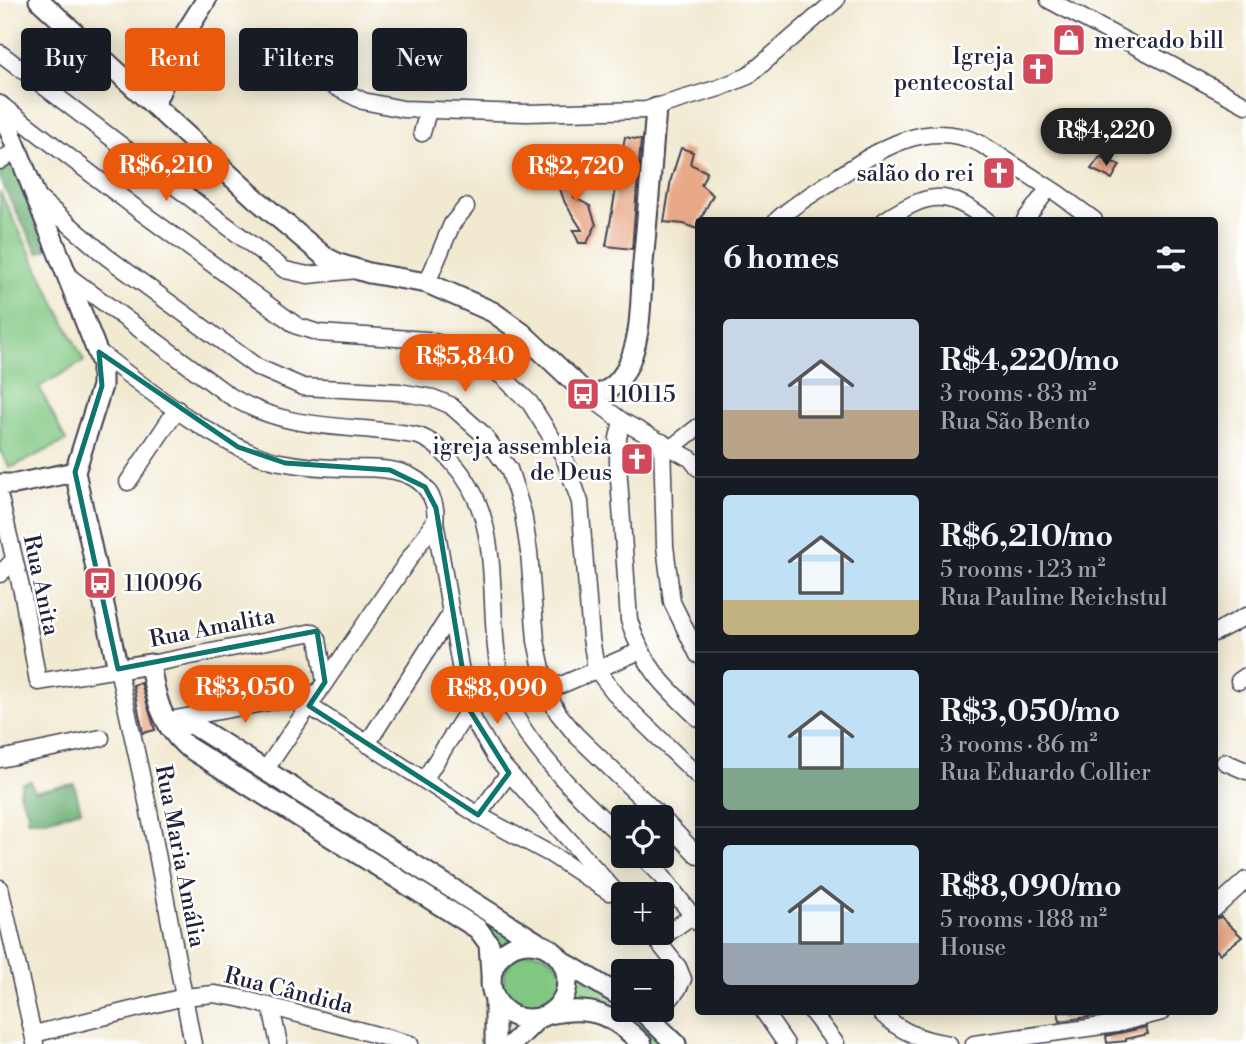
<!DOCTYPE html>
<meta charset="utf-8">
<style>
body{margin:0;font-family:"Libre Bodoni",serif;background:#20242c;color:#f1f3f6;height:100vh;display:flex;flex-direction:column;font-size:26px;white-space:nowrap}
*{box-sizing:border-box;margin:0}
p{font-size:23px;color:#9ea1a6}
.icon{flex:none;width:38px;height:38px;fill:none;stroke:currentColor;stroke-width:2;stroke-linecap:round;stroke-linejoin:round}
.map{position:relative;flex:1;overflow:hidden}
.sheet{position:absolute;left:695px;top:217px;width:523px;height:798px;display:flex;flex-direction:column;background:#171b24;border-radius:7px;box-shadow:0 4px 18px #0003}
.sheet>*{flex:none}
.top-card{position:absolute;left:21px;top:28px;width:569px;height:63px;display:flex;gap:14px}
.fabs{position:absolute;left:611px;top:805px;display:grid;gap:14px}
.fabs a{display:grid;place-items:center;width:63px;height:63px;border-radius:7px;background:#171b24;box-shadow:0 4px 18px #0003;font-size:35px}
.price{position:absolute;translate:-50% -60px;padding:0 16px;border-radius:24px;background:#ea580c;color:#fff;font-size:23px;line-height:46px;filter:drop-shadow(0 2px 4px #0008)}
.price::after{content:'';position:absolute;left:50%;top:42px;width:21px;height:16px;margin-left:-10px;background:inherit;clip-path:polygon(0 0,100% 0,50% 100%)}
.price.selected{background:#222;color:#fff}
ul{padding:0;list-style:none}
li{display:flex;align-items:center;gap:21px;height:175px;padding:0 28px}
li+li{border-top:2px solid #363941}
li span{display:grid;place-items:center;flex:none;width:196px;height:140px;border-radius:7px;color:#555}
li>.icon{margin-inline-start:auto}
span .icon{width:84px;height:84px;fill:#fffc;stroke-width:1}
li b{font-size:30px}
h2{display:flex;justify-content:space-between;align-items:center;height:84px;padding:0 28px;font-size:30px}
.chip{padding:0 24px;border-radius:7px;background:#171b24;box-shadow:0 4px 18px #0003;font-size:24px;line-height:63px}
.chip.selected{background:#ea580c;color:#fff}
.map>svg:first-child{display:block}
.green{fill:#80c782;stroke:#51745e;stroke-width:2}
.forest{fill:#68ac70;stroke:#456756;stroke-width:2}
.building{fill:#e9a989}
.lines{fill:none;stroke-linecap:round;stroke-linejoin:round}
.minor-casing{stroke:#414051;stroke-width:19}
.tertiary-casing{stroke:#414051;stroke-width:23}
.minor{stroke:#fff;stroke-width:16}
.tertiary{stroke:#fff;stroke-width:19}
.marked{fill:none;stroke:#0f766e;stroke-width:5;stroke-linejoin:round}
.labels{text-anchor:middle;stroke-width:5;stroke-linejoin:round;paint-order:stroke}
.poi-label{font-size:23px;fill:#22223b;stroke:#fff;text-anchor:start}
.street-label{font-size:23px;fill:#22223b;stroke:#fff}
</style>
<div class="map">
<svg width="1246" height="1044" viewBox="0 0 1246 1044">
<rect width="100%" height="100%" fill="#fff"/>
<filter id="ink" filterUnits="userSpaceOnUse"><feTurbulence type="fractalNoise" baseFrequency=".0143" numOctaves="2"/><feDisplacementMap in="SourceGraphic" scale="14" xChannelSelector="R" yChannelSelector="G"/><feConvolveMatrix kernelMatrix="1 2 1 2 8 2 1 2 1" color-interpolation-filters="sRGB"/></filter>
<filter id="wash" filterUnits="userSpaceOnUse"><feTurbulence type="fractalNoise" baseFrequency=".00686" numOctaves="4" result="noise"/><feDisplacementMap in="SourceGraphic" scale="28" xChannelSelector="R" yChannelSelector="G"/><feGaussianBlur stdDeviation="1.57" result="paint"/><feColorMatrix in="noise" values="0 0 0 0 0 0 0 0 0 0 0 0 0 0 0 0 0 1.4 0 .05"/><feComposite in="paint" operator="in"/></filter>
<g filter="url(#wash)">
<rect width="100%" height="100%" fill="#f1e9d0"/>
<g class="green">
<path d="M0 192 84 361 39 387 66 441 10 468 0 451Z"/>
<path d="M179 727 524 939 511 944 495 956V946L178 730Z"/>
<circle cx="533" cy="982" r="30"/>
<path d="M569 968 623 1002V1010H635L669 1044H650L565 1004C572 993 571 980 569 968Z"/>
</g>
<g class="forest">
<path d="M13 160 47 250 38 253 0 180V168Z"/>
<path d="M31 781 34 791 74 784 81 810 46 820H27L28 812 19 794 22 783Z"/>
</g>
<g id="blocks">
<g class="building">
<path d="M625 137 641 140 632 249 606 246Z"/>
<path d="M681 148 693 152 690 164 707 172 701 185 713 195 700 220H698L697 229 684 224 664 222 671 179Z"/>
<path d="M1100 157 1120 165 1112 179 1091 169Z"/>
<path d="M558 166 574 171 583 191 574 197 590 206 596 225 587 243H579L573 230H582L565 203 557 181Z"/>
<path d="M628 449 646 450 647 469 630 471Z"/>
<path d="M141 683 155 730 143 733 133 685Z"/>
<path d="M1221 917 1242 937 1220 954 1214 948V919Z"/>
<path d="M1058 1012H1122L1060 1021Z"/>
<path d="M1146 1027 1148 1034 1126 1039V1041L1107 1043 1106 1036Z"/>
</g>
</g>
</g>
<g filter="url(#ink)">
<use href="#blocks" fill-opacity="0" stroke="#414051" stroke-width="2"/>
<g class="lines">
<defs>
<g id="minor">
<path d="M1049 0 1246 105"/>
<path d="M0 53 285 270 308 275 357 270"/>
<path d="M298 68 363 101 403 109 527 113 646 110 719 88 748 76 836 0"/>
<path d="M0 104 137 209 297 326 319 333 427 340 465 351 503 377 530 403 564 457 580 502 591 638 596 669 621 701 698 776"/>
<path d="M422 133 428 111"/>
<path d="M0 161 16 150"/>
<path d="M36 196 107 257 257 367 303 387 399 392 433 398 450 405 483 434 509 469 523 513 529 552 536 641 547 692 558 713 576 735 661 817"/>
<path d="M777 220C792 206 811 195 829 183 875 152 925 116 981 144L1057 193 1094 220"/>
<path d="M885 220C929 192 945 189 987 220"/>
<path d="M1025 220 1049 188"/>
<path d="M68 276 227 394C289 434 351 423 419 436 433 441 443 451 452 462 500 513 489 584 496 648 498 664 499 681 505 695 527 748 581 799 623 838"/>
<path d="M427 283 452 224 466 207"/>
<path d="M99 352C145 388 224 451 280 462 301 466 323 468 344 468 366 469 391 466 412 477 428 485 438 504 435 521L465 695 474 721 495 757 622 899"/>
<path d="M590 397 622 421 691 459 698 468"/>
<path d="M622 421 618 438V464L629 620C643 666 664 686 698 718"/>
<path d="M662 442 665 546 672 602 698 655"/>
<path d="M671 448 698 427"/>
<path d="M128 482 177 409"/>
<path d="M0 498 23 596 38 682 118 669 148 806 193 1044"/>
<path d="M0 574 14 560"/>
<path d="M1214 633 1246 616"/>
<path d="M150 664 313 632 318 639 325 682"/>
<path d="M1239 681 1246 676"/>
<path d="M309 706 478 815 552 855 609 892"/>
<path d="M510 707 640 651"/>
<path d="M175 719 318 693"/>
<path d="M367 744 450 615"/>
<path d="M0 759 101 738"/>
<path d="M1225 762 1246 771"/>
<path d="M266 769 435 521"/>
<path d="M424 780 469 709"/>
<path d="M478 815 509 773"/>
<path d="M662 818 698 856"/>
<path d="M642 856 662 876 698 923"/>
<path d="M0 888 35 1043"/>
<path d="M1214 909 1246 880"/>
<path d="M651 933 678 967 683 979 678 989 653 1020"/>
<path d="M657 941 693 915"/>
<path d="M271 1007 279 1044"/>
<path d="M764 1012 786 1044"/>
<path d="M812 1012 836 1044"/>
<path d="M880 1012C900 1032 922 1040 949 1044"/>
<path d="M34 1034 184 997 214 994 239 998 410 1044"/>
<path d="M974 1044 1116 1024 1162 1012"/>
</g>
<g id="tertiary">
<path d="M39 0 256 199 325 257 339 264 369 273 427 283 493 312 522 333 590 397C605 392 616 387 624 373 643 341 640 299 643 263 648 211 652 160 656 108"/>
<path d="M154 105 186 32 206 0"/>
<path d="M0 106 102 364V386L75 472 118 669 150 664C155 695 161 724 186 746L478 929 489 944 491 974"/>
<path d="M0 484H15L75 472"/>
<path d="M169 726 192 724 538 943"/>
<circle cx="529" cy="981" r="38"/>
<path d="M562 961 623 998"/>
<path d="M641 1010 676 1044"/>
<path d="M549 1014C591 1005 612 1014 642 1044"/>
<path d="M495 1044V999"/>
<path d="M512 1044 537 1019"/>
</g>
</defs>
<use href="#minor" class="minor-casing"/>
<use href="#tertiary" class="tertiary-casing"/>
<use href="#minor" class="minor"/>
<use href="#tertiary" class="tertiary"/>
</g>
</g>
<path class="marked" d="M99 352 238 447 285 463 390 470 425 487 436 508 469 709 509 773 478 815 309 706 325 682 317 631 118 669 75 472 102 386Z"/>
<defs>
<symbol id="shop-square" viewBox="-11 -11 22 22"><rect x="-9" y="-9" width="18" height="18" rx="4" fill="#d1495b" stroke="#fff"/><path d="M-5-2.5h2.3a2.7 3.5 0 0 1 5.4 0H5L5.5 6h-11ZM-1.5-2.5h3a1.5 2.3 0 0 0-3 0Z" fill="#fff"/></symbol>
<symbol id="church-square" viewBox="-11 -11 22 22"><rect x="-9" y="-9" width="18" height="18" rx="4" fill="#d1495b" stroke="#fff"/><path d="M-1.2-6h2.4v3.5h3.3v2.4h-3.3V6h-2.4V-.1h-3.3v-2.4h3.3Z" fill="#fff"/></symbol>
<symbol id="bus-square" viewBox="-11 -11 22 22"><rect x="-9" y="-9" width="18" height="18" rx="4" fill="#d1495b" stroke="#fff"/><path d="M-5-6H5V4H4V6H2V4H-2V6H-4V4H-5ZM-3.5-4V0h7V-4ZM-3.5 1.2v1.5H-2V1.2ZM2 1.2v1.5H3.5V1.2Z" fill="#fff"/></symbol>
</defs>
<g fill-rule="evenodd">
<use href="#shop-square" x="1050" y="21" width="38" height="38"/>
<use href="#church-square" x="1019" y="50" width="38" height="38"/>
<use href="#church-square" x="980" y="154" width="38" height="38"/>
<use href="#bus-square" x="564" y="375" width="38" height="38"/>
<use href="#church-square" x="618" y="440" width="38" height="38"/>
<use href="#bus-square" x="81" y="564" width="38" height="38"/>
</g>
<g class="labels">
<g class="poi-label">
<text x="1094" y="48">mercado bill</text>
<text x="1014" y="64" text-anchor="end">Igreja<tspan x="1014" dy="26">pentecostal</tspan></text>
<text x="974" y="181" text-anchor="end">salão do rei</text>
<text x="608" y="402">110115</text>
<text x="612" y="454" text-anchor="end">igreja assembleia<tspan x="612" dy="26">de Deus</tspan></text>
<text x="124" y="591">110096</text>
</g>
<g class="street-label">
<text transform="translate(42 585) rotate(78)" y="8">Rua Anita</text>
<text transform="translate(212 627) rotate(-11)" y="8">Rua Amalita</text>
<text transform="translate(181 856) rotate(79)" y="8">Rua Maria Amália</text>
<text transform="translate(289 990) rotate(14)" y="8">Rua Cândida</text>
</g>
</g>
</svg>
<div class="fabs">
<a><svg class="icon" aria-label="locate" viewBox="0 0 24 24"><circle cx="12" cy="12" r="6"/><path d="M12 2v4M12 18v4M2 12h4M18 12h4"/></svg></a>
<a>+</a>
<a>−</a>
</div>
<b class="price selected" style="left:1106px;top:168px">R$4,220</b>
<b class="price" style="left:166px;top:203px">R$6,210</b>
<b class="price" style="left:576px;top:204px">R$2,720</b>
<b class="price" style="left:465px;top:394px">R$5,840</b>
<b class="price" style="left:245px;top:725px">R$3,050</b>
<b class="price" style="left:497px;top:726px">R$8,090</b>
<div class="top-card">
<a class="chip">Buy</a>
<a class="chip selected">Rent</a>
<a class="chip">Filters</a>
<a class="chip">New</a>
</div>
<section class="sheet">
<h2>6 homes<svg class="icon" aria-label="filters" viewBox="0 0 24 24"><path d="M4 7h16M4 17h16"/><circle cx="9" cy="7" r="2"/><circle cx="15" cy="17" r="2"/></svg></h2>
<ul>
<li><span style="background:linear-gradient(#c9d6e8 65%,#b9a48a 0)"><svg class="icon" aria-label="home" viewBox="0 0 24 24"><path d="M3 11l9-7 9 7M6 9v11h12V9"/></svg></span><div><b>R$4,220/mo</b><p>3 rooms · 83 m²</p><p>Rua São Bento</p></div></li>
<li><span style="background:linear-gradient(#bfe0f5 75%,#c2b280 0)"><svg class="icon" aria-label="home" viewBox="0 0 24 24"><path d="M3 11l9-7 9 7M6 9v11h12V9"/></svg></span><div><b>R$6,210/mo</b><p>5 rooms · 123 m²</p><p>Rua Pauline Reichstul</p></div></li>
<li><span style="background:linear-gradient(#bfe0f5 70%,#7fa58c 0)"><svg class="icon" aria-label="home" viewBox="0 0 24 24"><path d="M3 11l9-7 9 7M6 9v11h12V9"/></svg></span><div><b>R$3,050/mo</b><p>3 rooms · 86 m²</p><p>Rua Eduardo Collier</p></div></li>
<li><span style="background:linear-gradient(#bfe0f5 70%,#9aa5b1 0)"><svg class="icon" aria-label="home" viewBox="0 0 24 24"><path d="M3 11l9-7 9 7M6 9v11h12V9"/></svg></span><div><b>R$8,090/mo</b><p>5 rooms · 188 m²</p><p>House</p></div></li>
</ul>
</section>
</div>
